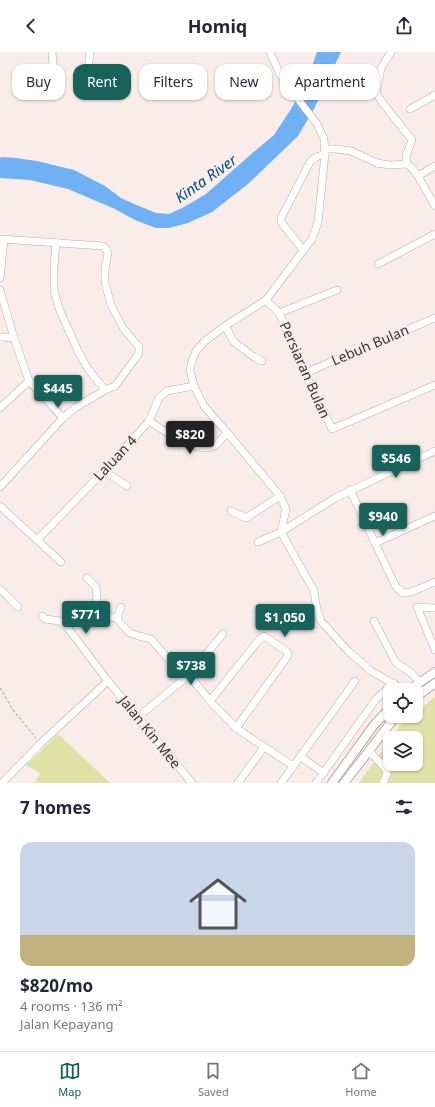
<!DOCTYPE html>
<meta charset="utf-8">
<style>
body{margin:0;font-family:"Noto Sans",sans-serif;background:#f2f2f3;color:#1f2937;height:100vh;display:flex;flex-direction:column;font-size:15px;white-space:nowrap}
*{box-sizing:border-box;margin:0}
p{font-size:13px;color:#747a83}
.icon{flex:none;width:22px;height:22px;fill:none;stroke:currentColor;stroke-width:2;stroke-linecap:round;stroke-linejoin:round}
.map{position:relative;height:731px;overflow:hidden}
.details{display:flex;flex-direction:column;background:#fff;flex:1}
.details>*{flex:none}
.banner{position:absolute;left:12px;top:12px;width:411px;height:36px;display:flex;gap:8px}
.buttons{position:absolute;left:383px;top:631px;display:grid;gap:8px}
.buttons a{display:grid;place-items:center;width:40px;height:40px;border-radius:8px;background:#fff;box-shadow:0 1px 3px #0004;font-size:20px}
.price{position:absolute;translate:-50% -34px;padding:0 9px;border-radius:4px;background:#17625a;color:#fff;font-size:13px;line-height:26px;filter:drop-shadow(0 1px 2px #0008)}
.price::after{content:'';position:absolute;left:50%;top:24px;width:12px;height:9px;margin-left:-6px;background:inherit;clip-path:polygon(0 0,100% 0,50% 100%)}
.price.selected{background:#222;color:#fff}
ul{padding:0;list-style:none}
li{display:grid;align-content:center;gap:8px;height:212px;padding:0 20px}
li span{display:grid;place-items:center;height:124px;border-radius:12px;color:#555}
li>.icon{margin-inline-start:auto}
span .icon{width:72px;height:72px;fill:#fffc;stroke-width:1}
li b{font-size:17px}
h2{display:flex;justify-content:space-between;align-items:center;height:48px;padding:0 20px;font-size:17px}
.pill{padding:0 14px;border-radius:12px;background:#fff;box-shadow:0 1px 3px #0004;font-size:14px;line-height:36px}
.pill.selected{background:#17625a;color:#fff}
header{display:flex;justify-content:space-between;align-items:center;height:52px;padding:0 20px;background:#fff;font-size:18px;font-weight:700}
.tabs{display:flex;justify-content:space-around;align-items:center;height:56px;border-top:1px solid #e0e1e3;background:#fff;font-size:11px;color:#747a83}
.tabs a{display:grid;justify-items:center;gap:2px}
.tabs .selected{color:#17625a}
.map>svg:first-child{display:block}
.green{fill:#dee2a6}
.water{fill:#70b0f5}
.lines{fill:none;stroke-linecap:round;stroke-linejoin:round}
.minor-casing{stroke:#b8aca7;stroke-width:8}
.major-casing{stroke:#b8aca7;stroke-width:10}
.path{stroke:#a19895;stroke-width:1;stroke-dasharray:3 2;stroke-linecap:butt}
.minor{stroke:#fff;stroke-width:7}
.major{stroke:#fff;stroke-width:8}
.labels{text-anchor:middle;stroke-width:4;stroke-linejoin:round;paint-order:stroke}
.street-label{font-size:14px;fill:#3b3634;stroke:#faede9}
.water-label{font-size:15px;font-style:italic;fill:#034d8a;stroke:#faede9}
</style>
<header><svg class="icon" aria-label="back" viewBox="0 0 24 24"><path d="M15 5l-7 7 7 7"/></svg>Homiq<svg class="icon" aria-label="share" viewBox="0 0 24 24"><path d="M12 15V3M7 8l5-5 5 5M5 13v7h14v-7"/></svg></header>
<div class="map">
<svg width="435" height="731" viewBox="0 0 435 731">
<rect width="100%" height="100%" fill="#faede9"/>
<g class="green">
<path d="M435 645V731H359L390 688V712H416V686H391C397 678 405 664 416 664V660Z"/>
<path d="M58 682 110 731H35L40 721 26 713Z"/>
</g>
<path class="water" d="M317 0H341L314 57 298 84 248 132 212 160 188 171 169 176H156L135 168 115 157 68 137 30 128 0 126V106L1 105 16 106 37 109 74 118 105 134 121 146 134 152 156 161 169 162 184 155 206 142 249 104 274 83 291 57 308 26Z"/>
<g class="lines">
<defs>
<g id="minor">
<path d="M52 0 53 14"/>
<path d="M90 0C90 5 88 11 89 16 91 27 102 34 109 41"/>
<path d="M270 0 279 20 286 31 317 72 324 87 325 102 318 170 312 187 266 248 225 274 205 289 196 299 192 309 190 318 194 334 204 354 225 378 280 444 286 457 281 480 314 539 317 558 321 569 348 599 371 619 404 638"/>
<path d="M391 0 381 16 376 41 385 54 412 88 406 104 407 112"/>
<path d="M410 57 435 43"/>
<path d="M326 97H336L351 99 377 111 390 113 407 112 411 115 418 124 435 154"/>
<path d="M418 124 435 114"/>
<path d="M0 187 103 194 106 197 108 201 105 218V231L111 253 123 276 139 295V301L135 307 115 334 105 338 75 356 63 366 0 435"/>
<path d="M56 191 54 214V239L60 259 79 301 88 317 105 338"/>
<path d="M303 198 281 170V166L310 110 316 105 325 102"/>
<path d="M378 212 435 182"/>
<path d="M0 226 4 187"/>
<path d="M0 238 14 286 29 329 63 366"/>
<path d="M266 248 279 261 305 321 332 377 435 333"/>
<path d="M279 261 337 238"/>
<path d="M225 274 234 290 254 305 262 309"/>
<path d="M0 285 14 286"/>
<path d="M305 321 435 266"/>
<path d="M0 356 29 329"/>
<path d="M149 369C163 378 198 403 214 394 219 391 223 385 227 381"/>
<path d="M104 419 127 434"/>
<path d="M350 438 396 535 403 541 411 540 435 530"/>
<path d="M0 454 61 510"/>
<path d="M231 459 246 466 280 444"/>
<path d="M37 488 104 419 149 369 159 346 167 339 194 334"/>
<path d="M258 490 281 480 335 446 435 399"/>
<path d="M375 491 435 464"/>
<path d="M87 526 96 535 97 545 94 562"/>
<path d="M0 537 18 555"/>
<path d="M121 555 117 566 122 573 130 581 139 584 151 587 180 621 189 623 210 649 236 676 293 714"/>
<path d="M435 556 417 555 435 598"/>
<path d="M42 564 45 567 60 569 67 575 108 629 192 731"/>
<path d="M374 569 396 611 410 620 420 630"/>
<path d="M62 571 94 562 117 566"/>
<path d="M210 649 258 589 264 584 286 599 288 602 287 605 236 676"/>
<path d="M138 665 189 623 223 582"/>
<path d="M369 699 386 717 387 722 383 731"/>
<path d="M301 705 324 721"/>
<path d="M2 731 41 691 108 629"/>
<path d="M238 731 264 695"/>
<path d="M281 731 355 629"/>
<path d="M316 731 376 647 394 631"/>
</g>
<g id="major">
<path d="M409 638 435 620"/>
<path d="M416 645 435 631"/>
<path d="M332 731 374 673 390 656"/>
<path d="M344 731 396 664"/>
</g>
</defs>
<use href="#minor" class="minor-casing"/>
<use href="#major" class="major-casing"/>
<path class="path" d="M0 636 13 658 36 686"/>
<use href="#minor" class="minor"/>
<use href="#major" class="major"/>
</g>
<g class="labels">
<g class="street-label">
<text transform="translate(370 293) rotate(-23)" y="5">Lebuh Bulan</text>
<text transform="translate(305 318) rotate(66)" y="5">Persiaran Bulan</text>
<text transform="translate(115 406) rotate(-47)" y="5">Laluan 4</text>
<text transform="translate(150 680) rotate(51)" y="5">Jalan Kin Mee</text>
</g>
<g class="water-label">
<text transform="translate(206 127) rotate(-35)" y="5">Kinta River</text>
</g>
</g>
</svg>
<div class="buttons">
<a><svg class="icon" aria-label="locate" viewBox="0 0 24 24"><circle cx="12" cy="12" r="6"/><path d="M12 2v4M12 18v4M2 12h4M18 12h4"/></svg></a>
<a><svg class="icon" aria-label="layers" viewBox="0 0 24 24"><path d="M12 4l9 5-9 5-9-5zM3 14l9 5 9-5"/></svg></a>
</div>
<b class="price" style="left:58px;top:357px">$445</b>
<b class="price selected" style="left:190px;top:403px">$820</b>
<b class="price" style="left:396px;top:427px">$546</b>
<b class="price" style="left:383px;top:485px">$940</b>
<b class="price" style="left:86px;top:583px">$771</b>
<b class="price" style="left:285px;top:586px">$1,050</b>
<b class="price" style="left:191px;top:634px">$738</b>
<div class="banner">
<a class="pill">Buy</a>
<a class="pill selected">Rent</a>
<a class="pill">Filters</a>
<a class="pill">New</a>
<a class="pill">Apartment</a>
</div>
</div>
<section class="details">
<h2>7 homes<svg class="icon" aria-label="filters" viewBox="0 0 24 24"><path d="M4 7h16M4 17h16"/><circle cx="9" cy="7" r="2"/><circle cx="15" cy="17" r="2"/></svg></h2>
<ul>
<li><span style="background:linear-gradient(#c9d6e8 75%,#c2b280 0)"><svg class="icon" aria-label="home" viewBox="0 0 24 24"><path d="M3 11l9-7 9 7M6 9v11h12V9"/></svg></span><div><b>$820/mo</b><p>4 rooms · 136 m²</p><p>Jalan Kepayang</p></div></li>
</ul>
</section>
<nav class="tabs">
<a class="selected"><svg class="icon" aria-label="map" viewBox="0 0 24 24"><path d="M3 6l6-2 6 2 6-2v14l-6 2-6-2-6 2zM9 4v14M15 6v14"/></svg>Map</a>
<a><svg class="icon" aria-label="saved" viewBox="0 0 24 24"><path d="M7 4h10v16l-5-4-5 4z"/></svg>Saved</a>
<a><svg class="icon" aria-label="home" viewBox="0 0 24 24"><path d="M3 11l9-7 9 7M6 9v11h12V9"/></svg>Home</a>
</nav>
